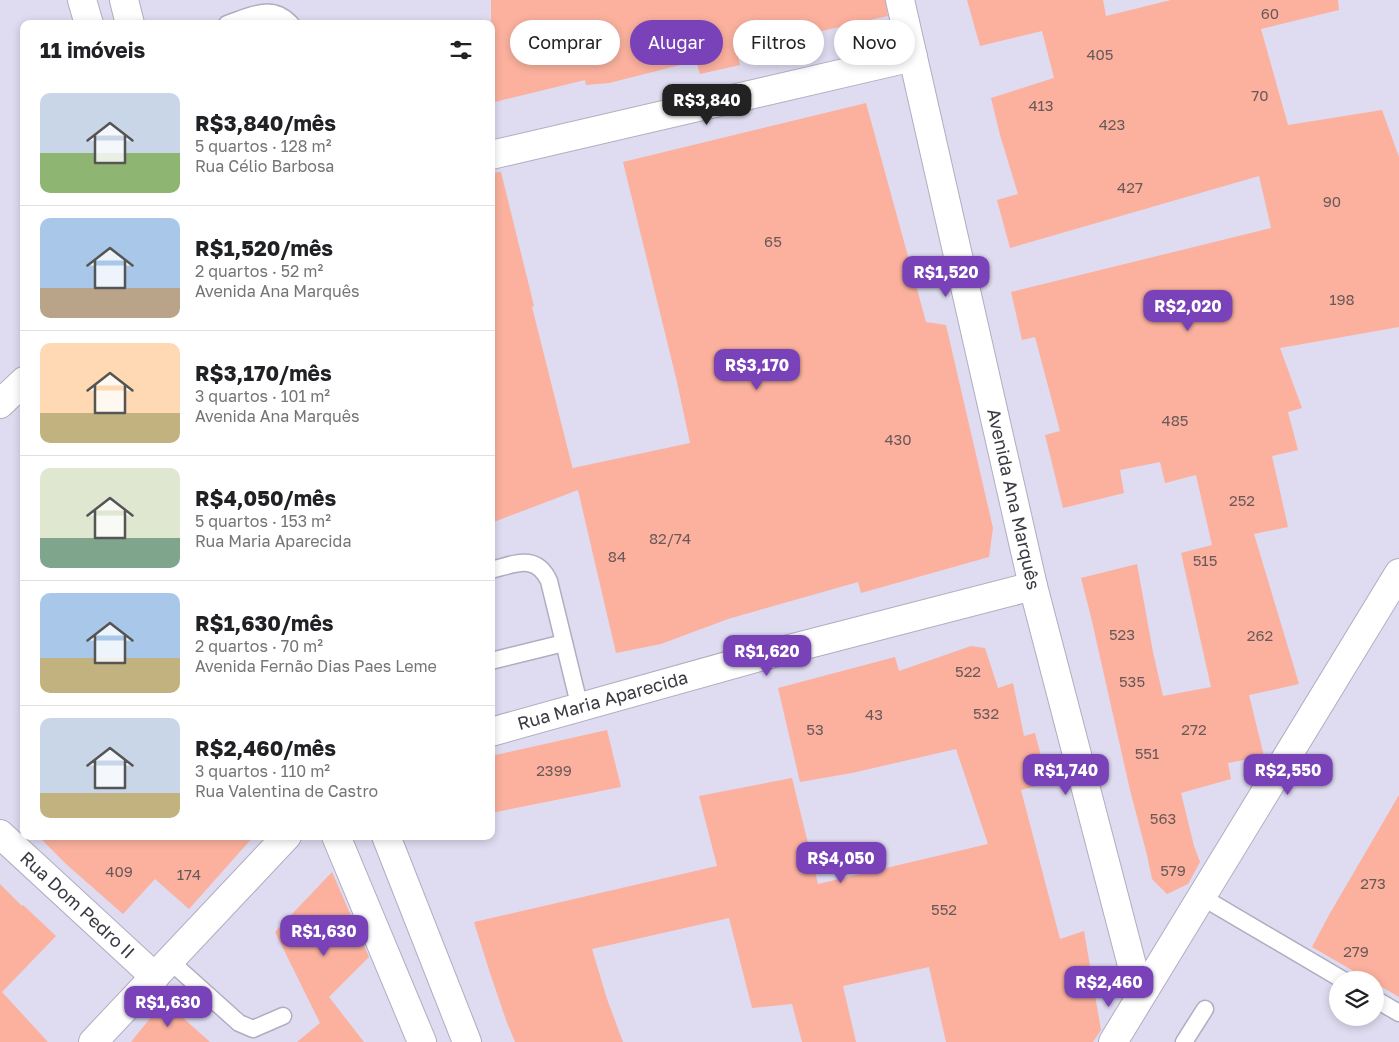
<!DOCTYPE html>
<html lang="pt">
<meta charset="utf-8">
<style>
body{margin:0;font-family:"Golos Text",sans-serif;background:#f2f2f2;color:#202124;height:100vh;display:flex;flex-direction:column;font-size:19px;white-space:nowrap}
*{box-sizing:border-box;margin:0}
p{font-size:16px;color:#757577}
.icon{flex:none;width:28px;height:28px;fill:none;stroke:currentColor;stroke-width:2;stroke-linecap:round;stroke-linejoin:round}
.map{position:relative;flex:1;overflow:hidden}
.panel{position:absolute;left:20px;top:20px;width:475px;height:820px;display:flex;flex-direction:column;background:#fff;border-radius:10px;box-shadow:0 2px 8px #0003}
.panel>*{flex:none}
.banner{position:absolute;left:510px;top:20px;width:475px;height:45px;display:flex;gap:10px}
.tools{position:absolute;left:1329px;top:971px;display:grid;gap:10px}
.tools a{display:grid;place-items:center;width:55px;height:55px;border-radius:50%;background:#fff;box-shadow:0 2px 8px #0003;font-size:25px}
.price{position:absolute;translate:-50% -42px;padding:0 11px;border-radius:10px;background:#7942b9;color:#fff;font-size:16px;line-height:32px;filter:drop-shadow(0 1px 2px #0008)}
.price::after{content:'';position:absolute;left:50%;top:30px;width:15px;height:11px;margin-left:-8px;background:inherit;clip-path:polygon(0 0,100% 0,50% 100%)}
.price.current{background:#222;color:#fff}
ul{padding:0;list-style:none}
li{display:flex;align-items:center;gap:15px;height:125px;padding:0 20px}
li+li{border-top:1px solid #e0e0e0}
li span{display:grid;place-items:center;flex:none;width:140px;height:100px;border-radius:10px;color:#555}
li>.icon{margin-inline-start:auto}
span .icon{width:60px;height:60px;fill:#fffc;stroke-width:1}
li b{font-size:21px}
h2{display:flex;justify-content:space-between;align-items:center;height:60px;padding:0 20px;font-size:21px}
.pill{padding:0 18px;border-radius:22px;background:#fff;box-shadow:0 2px 8px #0003;font-size:18px;line-height:45px}
.pill.current{background:#7942b9;color:#fff}
.map>svg:first-child{display:block}
.building{fill:#fbb19e}
.lines{fill:none;stroke-linecap:round;stroke-linejoin:round}
.lane-casing{stroke:#b0adc0;stroke-width:19}
.street-casing{stroke:#b0adc0;stroke-width:30}
.secondary-casing{stroke:#b0adc0;stroke-width:30}
.lane{stroke:#fff;stroke-width:16}
.street{stroke:#fff;stroke-width:28}
.secondary{stroke:#fff;stroke-width:28}
.labels{text-anchor:middle;stroke-width:5;stroke-linejoin:round;paint-order:stroke}
.number-label{font-size:15px;fill:#6b5859}
.street-label{font-size:18px;fill:#3b3a42;stroke:#dfdbf0}
</style>
<div class="map">
<svg width="1399" height="1042" viewBox="0 0 1399 1042">
<rect width="100%" height="100%" fill="#dfdbf0"/>
<g class="building">
<path d="M491 0H885L888 16 791 38 737 52 740 65 700 74 696 61 609 83 586 85 585 80 491 103Z"/>
<path d="M967 0H1103L1106 16 1171 0H1338L1339 10 1261 29 1288 125 1382 110 1399 157V327L1280 348 1302 408 1288 412 1298 450 1272 456 1288 527 1254 534 1299 684 1249 695 1264 756 1228 763 1231 779 1181 793 1194 846 1200 862 1188 884 1167 894 1152 879 1147 855 1130 790 1091 617 1081 578 1137 564 1153 652 1163 696 1211 687 1181 553 1212 545 1196 475 1165 483 1160 462 1120 470 1124 493 1063 508 1045 435 1060 431 1035 337 1022 340 1011 292 1271 228 1259 176 1010 248 997 200 1018 194 1000 135 991 98 1054 78 1042 31 980 46Z"/>
<path d="M866 103 926 322 946 325 993 528 989 557 861 593 858 582 728 619 661 644 616 653 578 490 491 523V173L501 172 534 306 532 307 573 470V468L690 443 677 382 623 162Z"/>
<path d="M971 646 985 648 998 688 1013 683 1024 736 1035 733 1048 783 1021 790 1060 939 1084 931 1101 1030 1093 1042H946L929 967 843 986 856 1042H802L792 1004 752 1008 729 918 592 949 607 999 623 1042H515L506 1020 490 973 474 922 717 866 699 796 792 778 818 884 988 844 956 749 852 773 800 782 778 688 895 657 899 671Z"/>
<path d="M607 730 621 787 491 813V756Z"/>
<path d="M1399 795V997L1375 983V980H1369L1312 947 1329 915Z"/>
<path d="M38 836H254L189 909 155 879 123 914 66 864Z"/>
<path d="M332 872 369 957 329 997 364 1042H297L320 1023 275 932Z"/>
<path d="M0 884 22 906 23 905 56 936 2 992 48 1042H0Z"/>
<path d="M164 1001 210 1042H131Z"/>
</g>
<g class="lines">
<defs>
<g id="lane">
<path d="M227 24C251 16 271 3 291 24"/>
<path d="M491 570C515 564 536 553 549 581L580 708"/>
<path d="M491 661 564 643"/>
<path d="M1202 897 1343 980"/>
<path d="M170 961 239 1023 253 1029 283 1016"/>
<path d="M1375 999 1399 1013"/>
<path d="M1184 1042 1205 1009"/>
</g>
<g id="street">
<path id="s1" d="M900 0 1033 586 1140 996"/>
<path d="M491 155 913 57"/>
<path d="M0 404 24 381"/>
<path id="s2" d="M491 732 770 654 1033 586"/>
<path id="s3" d="M0 834 155 977"/>
<path d="M93 1042 287 836"/>
<path d="M1113 1042 1399 573"/>
</g>
<g id="secondary">
<path d="M82 0 89 24"/>
<path d="M124 0 130 24"/>
<path d="M336 836 422 1042"/>
<path d="M386 836 467 1042"/>
</g>
</defs>
<use href="#lane" class="lane-casing"/>
<use href="#street" class="street-casing"/>
<use href="#secondary" class="secondary-casing"/>
<use href="#lane" class="lane"/>
<use href="#street" class="street"/>
<use href="#secondary" class="secondary"/>
</g>
<g class="labels">
<g class="number-label">
<text x="1270" y="19">60</text>
<text x="1100" y="60">405</text>
<text x="1260" y="101">70</text>
<text x="1041" y="111">413</text>
<text x="1112" y="130">423</text>
<text x="1130" y="193">427</text>
<text x="1332" y="207">90</text>
<text x="773" y="247">65</text>
<text x="1342" y="305">198</text>
<text x="1175" y="426">485</text>
<text x="898" y="445">430</text>
<text x="1242" y="506">252</text>
<text x="670" y="544">82/74</text>
<text x="617" y="562">84</text>
<text x="1205" y="566">515</text>
<text x="1122" y="640">523</text>
<text x="1260" y="641">262</text>
<text x="968" y="677">522</text>
<text x="1132" y="687">535</text>
<text x="986" y="719">532</text>
<text x="874" y="720">43</text>
<text x="815" y="735">53</text>
<text x="1194" y="735">272</text>
<text x="1147" y="759">551</text>
<text x="554" y="776">2399</text>
<text x="1163" y="824">563</text>
<text x="1173" y="876">579</text>
<text x="119" y="877">409</text>
<text x="189" y="880">174</text>
<text x="1373" y="889">273</text>
<text x="944" y="915">552</text>
<text x="1356" y="957">279</text>
</g>
<g class="street-label">
<text dy="6" stroke="none"><textPath href="#s1" startOffset="512">Avenida Ana Marquês</textPath></text>
<text dy="6" stroke="none"><textPath href="#s2" startOffset="116">Rua Maria Aparecida</textPath></text>
<text dy="6" stroke="none"><textPath href="#s3" startOffset="105">Rua Dom Pedro II</textPath></text>
</g>
</g>
</svg>
<div class="tools">
<a><svg class="icon" aria-label="layers" viewBox="0 0 24 24"><path d="M12 4l9 5-9 5-9-5zM3 14l9 5 9-5"/></svg></a>
</div>
<b class="price current" style="left:707px;top:126px">R$3,840</b>
<b class="price" style="left:946px;top:298px">R$1,520</b>
<b class="price" style="left:1188px;top:332px">R$2,020</b>
<b class="price" style="left:757px;top:391px">R$3,170</b>
<b class="price" style="left:767px;top:677px">R$1,620</b>
<b class="price" style="left:1066px;top:796px">R$1,740</b>
<b class="price" style="left:1288px;top:796px">R$2,550</b>
<b class="price" style="left:841px;top:884px">R$4,050</b>
<b class="price" style="left:324px;top:957px">R$1,630</b>
<b class="price" style="left:1109px;top:1008px">R$2,460</b>
<b class="price" style="left:168px;top:1028px">R$1,630</b>
<div class="banner">
<a class="pill">Comprar</a>
<a class="pill current">Alugar</a>
<a class="pill">Filtros</a>
<a class="pill">Novo</a>
</div>
<section class="panel">
<h2>11 imóveis<svg class="icon" aria-label="filters" viewBox="0 0 24 24"><path d="M4 7h16M4 17h16"/><circle cx="9" cy="7" r="2"/><circle cx="15" cy="17" r="2"/></svg></h2>
<ul>
<li><span style="background:linear-gradient(#c9d6e8 60%,#8fb573 0)"><svg class="icon" aria-label="home" viewBox="0 0 24 24"><path d="M3 11l9-7 9 7M6 9v11h12V9"/></svg></span><div><b>R$3,840/mês</b><p>5 quartos · 128 m²</p><p>Rua Célio Barbosa</p></div></li>
<li><span style="background:linear-gradient(#a9c7e8 70%,#b9a48a 0)"><svg class="icon" aria-label="home" viewBox="0 0 24 24"><path d="M3 11l9-7 9 7M6 9v11h12V9"/></svg></span><div><b>R$1,520/mês</b><p>2 quartos · 52 m²</p><p>Avenida Ana Marquês</p></div></li>
<li><span style="background:linear-gradient(#ffd9b3 70%,#c2b280 0)"><svg class="icon" aria-label="home" viewBox="0 0 24 24"><path d="M3 11l9-7 9 7M6 9v11h12V9"/></svg></span><div><b>R$3,170/mês</b><p>3 quartos · 101 m²</p><p>Avenida Ana Marquês</p></div></li>
<li><span style="background:linear-gradient(#dfe7d0 70%,#7fa58c 0)"><svg class="icon" aria-label="home" viewBox="0 0 24 24"><path d="M3 11l9-7 9 7M6 9v11h12V9"/></svg></span><div><b>R$4,050/mês</b><p>5 quartos · 153 m²</p><p>Rua Maria Aparecida</p></div></li>
<li><span style="background:linear-gradient(#a9c7e8 65%,#c2b280 0)"><svg class="icon" aria-label="home" viewBox="0 0 24 24"><path d="M3 11l9-7 9 7M6 9v11h12V9"/></svg></span><div><b>R$1,630/mês</b><p>2 quartos · 70 m²</p><p>Avenida Fernão Dias Paes Leme</p></div></li>
<li><span style="background:linear-gradient(#c9d6e8 75%,#c2b280 0)"><svg class="icon" aria-label="home" viewBox="0 0 24 24"><path d="M3 11l9-7 9 7M6 9v11h12V9"/></svg></span><div><b>R$2,460/mês</b><p>3 quartos · 110 m²</p><p>Rua Valentina de Castro</p></div></li>
</ul>
</section>
</div>
